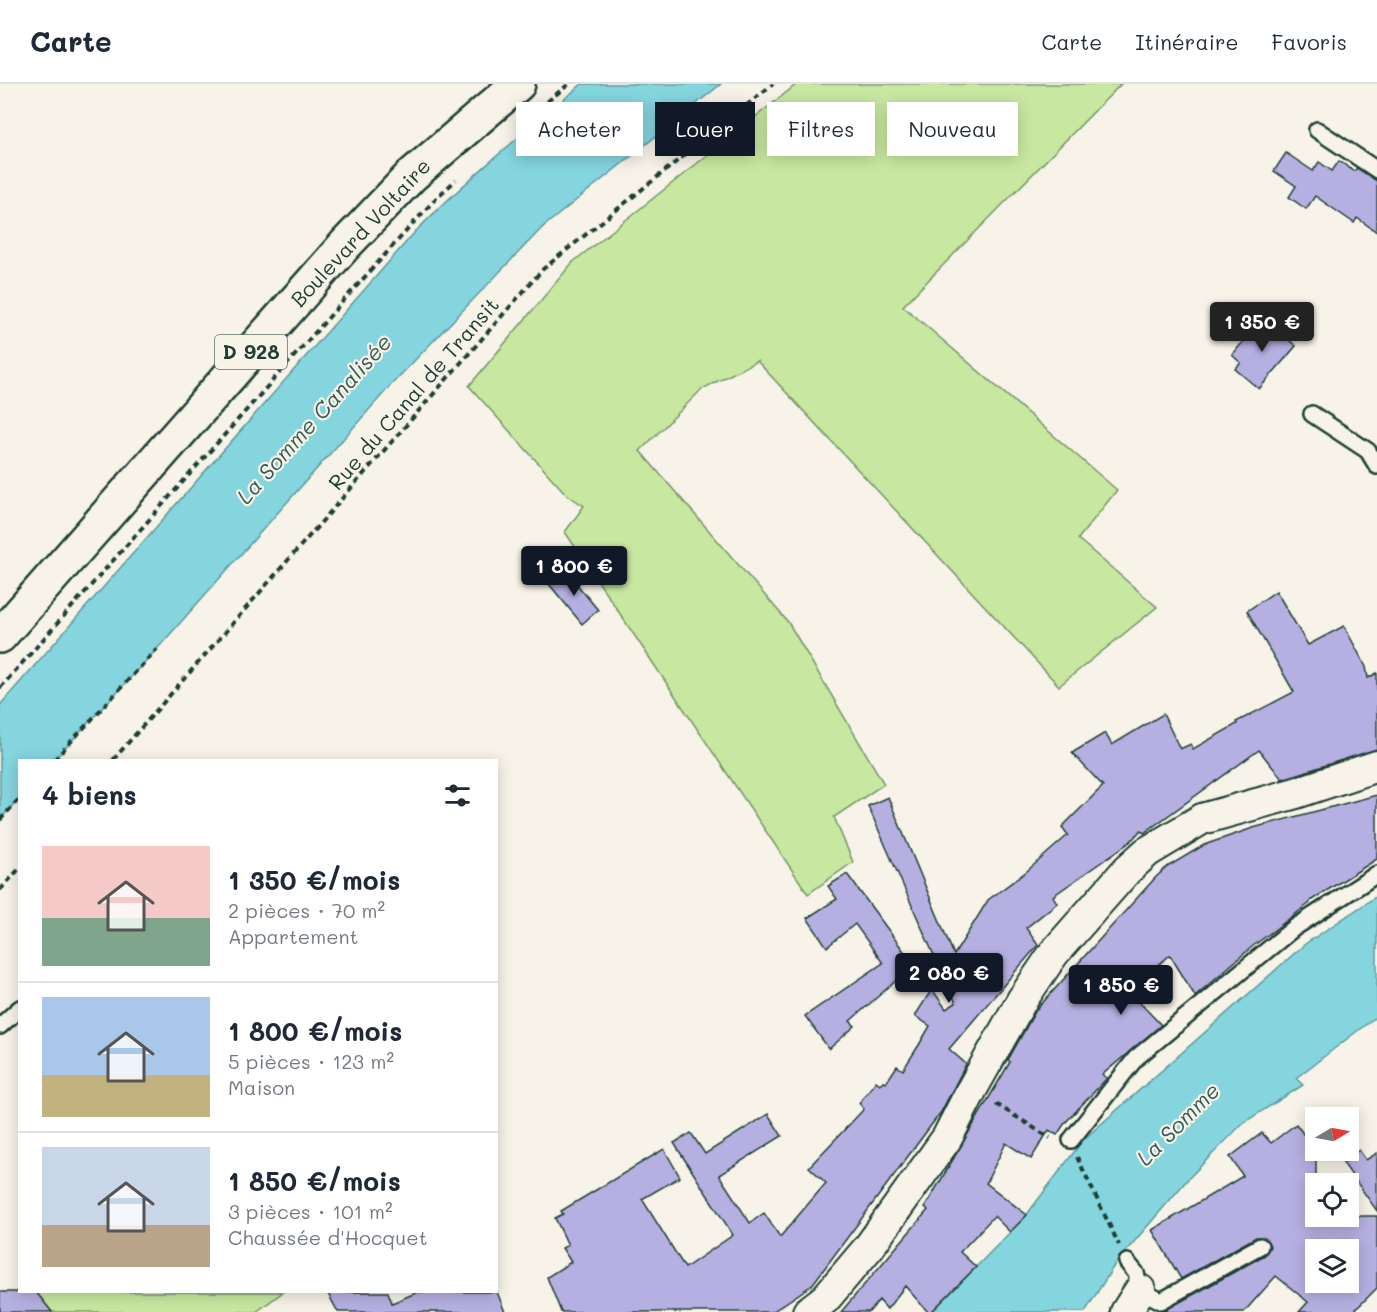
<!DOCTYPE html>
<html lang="fr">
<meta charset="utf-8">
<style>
body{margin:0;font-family:Mali,sans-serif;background:#f6f6f7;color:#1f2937;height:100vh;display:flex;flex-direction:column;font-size:22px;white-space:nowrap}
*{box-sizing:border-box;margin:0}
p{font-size:20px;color:#747a83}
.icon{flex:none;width:33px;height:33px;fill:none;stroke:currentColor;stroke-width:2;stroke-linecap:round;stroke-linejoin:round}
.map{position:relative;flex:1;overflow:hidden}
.side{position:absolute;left:18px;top:675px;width:480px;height:534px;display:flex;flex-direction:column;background:#fff;border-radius:0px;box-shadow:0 3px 15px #0003}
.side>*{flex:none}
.top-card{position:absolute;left:516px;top:18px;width:570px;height:54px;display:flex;gap:12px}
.needle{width:39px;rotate:80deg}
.tools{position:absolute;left:1305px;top:1023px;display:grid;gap:12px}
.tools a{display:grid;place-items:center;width:54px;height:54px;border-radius:0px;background:#fff;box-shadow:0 3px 15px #0003;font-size:30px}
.price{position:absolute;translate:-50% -51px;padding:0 14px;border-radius:6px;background:#111827;color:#fff;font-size:20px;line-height:39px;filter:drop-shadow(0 2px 3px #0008)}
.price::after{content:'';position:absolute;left:50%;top:36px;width:18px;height:14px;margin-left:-9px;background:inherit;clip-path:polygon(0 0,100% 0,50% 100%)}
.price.current{background:#222;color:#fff}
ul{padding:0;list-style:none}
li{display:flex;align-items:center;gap:18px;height:150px;padding:0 24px}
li+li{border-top:2px solid #e0e1e3}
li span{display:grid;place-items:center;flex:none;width:168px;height:120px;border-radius:0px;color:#555}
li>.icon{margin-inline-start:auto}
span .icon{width:72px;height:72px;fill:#fffc;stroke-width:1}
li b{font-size:26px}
h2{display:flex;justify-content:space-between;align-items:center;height:72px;padding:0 24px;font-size:26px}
.tag{padding:0 21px;border-radius:0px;background:#fff;box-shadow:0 3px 15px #0003;font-size:21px;line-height:54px}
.tag.current{background:#111827;color:#fff}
header{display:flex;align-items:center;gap:36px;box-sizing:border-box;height:84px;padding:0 30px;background:#fff;border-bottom:2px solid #e0e1e3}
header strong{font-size:28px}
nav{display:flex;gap:33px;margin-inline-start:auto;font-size:21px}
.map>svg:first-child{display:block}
.green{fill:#c8e8a1;stroke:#74926a;stroke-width:1.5}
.water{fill:#85d5df;stroke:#5c989b;stroke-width:1.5}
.building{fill:#b6b0e2;stroke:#1f3d34;stroke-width:1.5;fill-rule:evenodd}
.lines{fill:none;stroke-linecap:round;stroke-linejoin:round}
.lane-casing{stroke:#1f3d34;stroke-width:20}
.street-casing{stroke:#1f3d34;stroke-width:34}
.primary-casing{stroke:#1f3d34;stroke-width:38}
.path{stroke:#1f3d34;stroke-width:4;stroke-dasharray:6 4.5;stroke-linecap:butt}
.lane{stroke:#f7f3e8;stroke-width:15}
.street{stroke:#f7f3e8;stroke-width:30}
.primary{stroke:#f7f3e8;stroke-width:33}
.labels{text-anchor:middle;stroke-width:4.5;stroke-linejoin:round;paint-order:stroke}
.shield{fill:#f7f3e8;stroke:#60746a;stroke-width:1.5}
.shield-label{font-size:20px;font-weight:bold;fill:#1f3d34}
.street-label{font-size:21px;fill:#1f3d34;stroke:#f7f3e8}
.water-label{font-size:22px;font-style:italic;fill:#335b56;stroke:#f7f3e8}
</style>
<header>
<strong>Carte</strong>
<nav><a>Carte</a><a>Itinéraire</a><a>Favoris</a></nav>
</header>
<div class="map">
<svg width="1377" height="1228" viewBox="0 0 1377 1228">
<rect width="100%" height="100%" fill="#f7f3e8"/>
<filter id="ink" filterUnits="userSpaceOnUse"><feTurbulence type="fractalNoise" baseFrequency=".0167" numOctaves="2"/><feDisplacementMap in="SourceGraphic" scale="12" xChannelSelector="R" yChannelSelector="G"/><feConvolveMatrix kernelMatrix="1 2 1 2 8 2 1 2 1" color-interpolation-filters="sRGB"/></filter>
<g filter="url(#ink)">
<g class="green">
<path d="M797 0H1121L903 222 1117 406 1078 455 1157 523 1059 602 757 277 702 305 640 367 788 538 884 700 834 733 853 778 808 810 565 448 584 422 566 410 469 302 573 178Z"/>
<path d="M36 1208H283L256 1228H52Z"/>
</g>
<g class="water">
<path d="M582 0H721L543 143 391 301 157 565 54 676H20L19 714 0 736V621L415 148C467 95 525 48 582 0Z"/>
<path d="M1377 812V932L1296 994 1303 1001 1243 1039 1188 1095 1115 1180 1085 1228H932L1025 1133 1083 1056 1305 860Z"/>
</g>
<g class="building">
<path d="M1286 69 1313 87 1319 78 1332 87 1339 77 1354 87 1357 84 1377 97V148L1357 134 1354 139 1315 112 1306 125 1289 113 1296 102 1274 87Z"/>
<path d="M1263 234 1296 262 1259 305 1235 285 1241 279 1232 271Z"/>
<path d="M566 487 598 526 582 540 549 500Z"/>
<path d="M1276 507 1308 561 1344 542 1366 583 1368 594 1377 589V665L1282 695 1259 666 1144 749 1141 746 1130 758 1053 812 1057 819 1026 844 1038 861 949 965 966 980 941 1028 812 1201 772 1228H561L547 1193 571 1178 562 1164 568 1161 555 1134 563 1130 561 1127 664 1065 680 1093 642 1115 685 1184 733 1151 674 1059 691 1049 705 1070 768 1030 782 1052 719 1091 750 1139 764 1129 780 1153 826 1099 809 1083 864 1025 859 1019 876 997 880 1000 883 997 886 999 897 982 903 986 919 961 930 942 915 932 932 905 946 925 956 919 942 889 946 882 940 885 868 722 888 713 954 871 988 816 1027 787 1068 751 1062 743 1103 702 1072 669 1105 649 1112 661 1163 630 1180 665 1191 660 1193 665 1237 640 1236 638 1294 608 1247 527Z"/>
<path d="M1377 711V775L1310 817V819L1253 862 1195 912 1170 871 1129 907 1161 941 1102 991 1107 994 1065 1039 1057 1051 1049 1046 1031 1075 1006 1059 986 1099 1027 1131 1010 1148 994 1132 960 1168 976 1183 931 1228H928L905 1202 887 1225 879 1216 869 1228H841L928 1126 925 1123 1010 978 1008 976 1036 926 1156 793 1167 783 1204 761 1253 744Z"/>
<path d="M847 790 914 881 850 937 855 942 829 965 805 932 883 879 855 840 827 863 807 834 837 815 828 802Z"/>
<path d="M1296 1040 1316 1067V1132H1377V1204L1353 1228H1299L1308 1218 1276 1192 1244 1228H1162L1265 1171 1270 1162 1265 1154 1256 1153 1181 1195 1152 1146 1243 1092 1230 1073 1262 1049 1271 1059ZM1316 1166H1348V1198H1316Z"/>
<path d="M1359 1066 1366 1076 1377 1069V1127L1343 1079Z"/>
<path d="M0 1208H36L52 1228H0Z"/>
<path d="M327 1208H388L392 1219 418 1208H497L505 1228H338Z"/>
</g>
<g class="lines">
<defs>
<g id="lane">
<path d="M1317 46 1377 86"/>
<path d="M1312 330 1368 367 1377 382"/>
<path d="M0 942 20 924"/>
<path d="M1071 1056 1136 974 1294 844 1377 790"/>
<path d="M1127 1178 1136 1189 1140 1206 1161 1217 1260 1162"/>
</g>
<g id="street">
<path d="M808 1228 825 1215 869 1163 947 1054 972 1005 1022 916 1054 869 1127 786 1147 768 1202 735 1296 709 1377 682"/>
<path d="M1126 1228 1140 1206"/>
</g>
<path id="primary" d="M0 552 345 161 411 92 518 0"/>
</defs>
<use href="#lane" class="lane-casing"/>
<use href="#street" class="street-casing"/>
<use href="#primary" class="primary-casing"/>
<g class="path">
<path d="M539 24 569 0"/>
<path d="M0 604 344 216 438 112 456 96"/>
<path d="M54 676 157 565"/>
<path d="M113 676 543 185 773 0"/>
<path d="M0 736 20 714"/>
<path d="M0 806 20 784"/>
<path d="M996 1020 1050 1054"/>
<path d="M1077 1073 1119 1161"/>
</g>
<use href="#lane" class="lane"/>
<use href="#street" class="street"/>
<use href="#primary" class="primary"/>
</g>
</g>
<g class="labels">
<rect class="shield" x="215" y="251" width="72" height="34" rx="4.5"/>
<g class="shield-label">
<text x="251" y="275">D 928</text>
</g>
<g class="street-label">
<text transform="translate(361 149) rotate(-47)" y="7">Boulevard Voltaire</text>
<text transform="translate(414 310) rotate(-49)" y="7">Rue du Canal de Transit</text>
</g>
<g class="water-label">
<text transform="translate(314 335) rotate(-48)" y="8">La Somme Canalisée</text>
<text transform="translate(1178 1040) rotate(-45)" y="8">La Somme</text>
</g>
</g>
</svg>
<div class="tools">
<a><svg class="needle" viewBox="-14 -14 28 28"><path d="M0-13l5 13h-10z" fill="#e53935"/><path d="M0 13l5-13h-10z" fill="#747a83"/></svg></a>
<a><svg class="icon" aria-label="locate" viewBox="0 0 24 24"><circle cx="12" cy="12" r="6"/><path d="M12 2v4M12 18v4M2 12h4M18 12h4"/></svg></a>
<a><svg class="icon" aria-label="layers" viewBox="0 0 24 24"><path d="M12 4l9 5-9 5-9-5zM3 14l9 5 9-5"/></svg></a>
</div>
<b class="price current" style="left:1262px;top:269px">1 350 €</b>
<b class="price" style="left:574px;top:513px">1 800 €</b>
<b class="price" style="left:949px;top:920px">2 080 €</b>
<b class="price" style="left:1121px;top:932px">1 850 €</b>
<div class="top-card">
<a class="tag">Acheter</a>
<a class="tag current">Louer</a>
<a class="tag">Filtres</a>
<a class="tag">Nouveau</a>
</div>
<section class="side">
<h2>4 biens<svg class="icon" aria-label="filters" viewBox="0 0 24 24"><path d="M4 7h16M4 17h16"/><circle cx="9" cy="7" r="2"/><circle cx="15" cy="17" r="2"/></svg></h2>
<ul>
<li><span style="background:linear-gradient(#f6c9c9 60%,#7fa58c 0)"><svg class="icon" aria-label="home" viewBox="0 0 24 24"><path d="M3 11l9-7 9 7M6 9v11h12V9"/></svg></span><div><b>1 350 €/mois</b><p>2 pièces · 70 m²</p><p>Appartement</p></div></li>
<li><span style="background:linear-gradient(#a9c7e8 65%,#c2b280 0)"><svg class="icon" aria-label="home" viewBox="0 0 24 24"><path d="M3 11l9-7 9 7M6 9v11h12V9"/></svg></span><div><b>1 800 €/mois</b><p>5 pièces · 123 m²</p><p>Maison</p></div></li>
<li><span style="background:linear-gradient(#c9d6e8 65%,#b9a48a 0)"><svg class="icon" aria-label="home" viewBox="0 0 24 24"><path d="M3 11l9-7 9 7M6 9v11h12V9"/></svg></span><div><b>1 850 €/mois</b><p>3 pièces · 101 m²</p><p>Chaussée d'Hocquet</p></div></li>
</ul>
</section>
</div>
